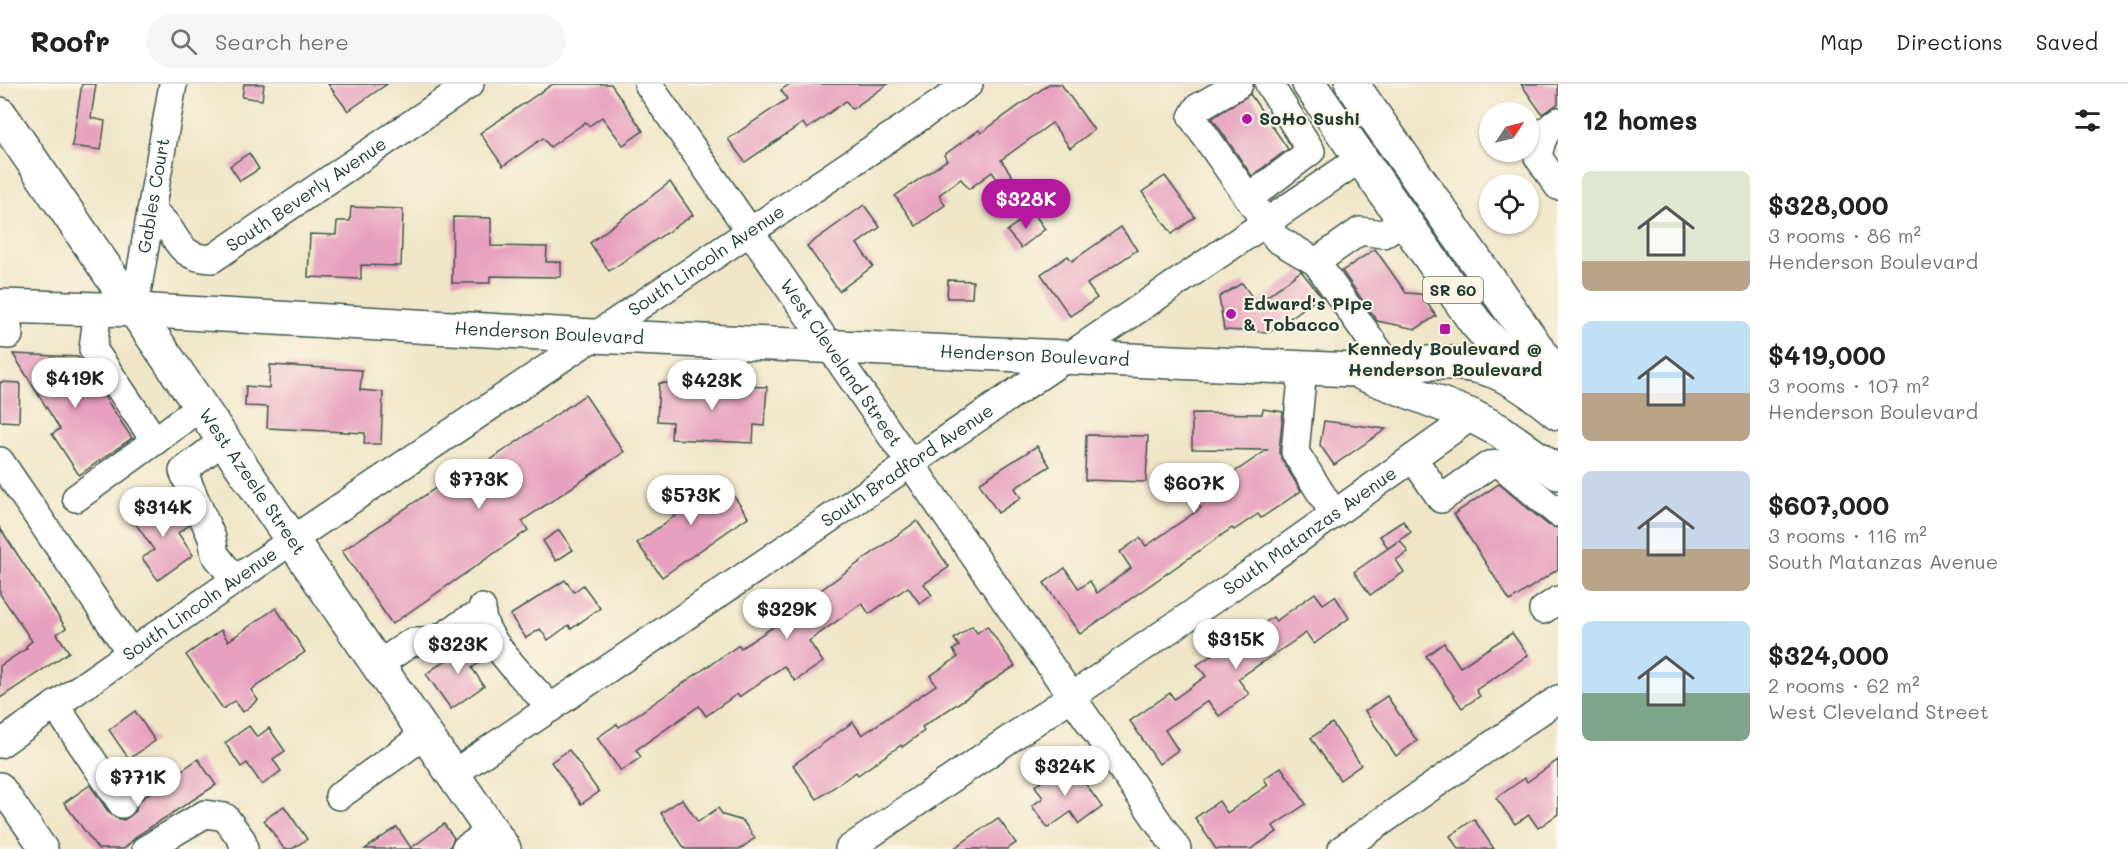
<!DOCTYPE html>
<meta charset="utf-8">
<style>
body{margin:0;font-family:Mali,sans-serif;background:#f6f6f6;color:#222;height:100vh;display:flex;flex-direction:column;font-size:22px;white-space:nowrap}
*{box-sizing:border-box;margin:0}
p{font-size:20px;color:#767676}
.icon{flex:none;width:33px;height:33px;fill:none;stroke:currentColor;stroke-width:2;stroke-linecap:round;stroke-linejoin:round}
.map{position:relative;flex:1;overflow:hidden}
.drawer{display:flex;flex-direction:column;background:#fff;width:570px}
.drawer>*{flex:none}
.needle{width:39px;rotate:55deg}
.tools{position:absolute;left:1479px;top:18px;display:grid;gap:12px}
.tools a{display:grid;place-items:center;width:60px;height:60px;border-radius:50%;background:#fff;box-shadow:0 2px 4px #0004;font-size:30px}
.price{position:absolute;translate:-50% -51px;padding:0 14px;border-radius:21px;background:#fff;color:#222;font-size:20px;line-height:39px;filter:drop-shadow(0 2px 3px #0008)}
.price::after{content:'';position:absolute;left:50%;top:36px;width:18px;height:14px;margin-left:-9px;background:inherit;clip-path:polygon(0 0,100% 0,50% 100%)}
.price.on{background:#b5179e;color:#fff}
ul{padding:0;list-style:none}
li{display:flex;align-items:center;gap:18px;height:150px;padding:0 24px}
li span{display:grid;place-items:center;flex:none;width:168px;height:120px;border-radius:9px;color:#555}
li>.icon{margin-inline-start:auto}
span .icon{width:72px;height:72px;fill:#fffc;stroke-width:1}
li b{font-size:26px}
h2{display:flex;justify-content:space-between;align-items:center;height:72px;padding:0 24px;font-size:26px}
header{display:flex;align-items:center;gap:36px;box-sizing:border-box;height:84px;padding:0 30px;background:#fff;border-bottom:2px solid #e0e0e0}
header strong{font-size:28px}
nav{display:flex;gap:33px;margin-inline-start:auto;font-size:21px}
.search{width:420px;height:54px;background:#f6f6f6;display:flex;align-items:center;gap:15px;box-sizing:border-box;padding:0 21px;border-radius:33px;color:#767676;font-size:22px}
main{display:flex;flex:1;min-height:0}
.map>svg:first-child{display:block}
.building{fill:#e69fbe}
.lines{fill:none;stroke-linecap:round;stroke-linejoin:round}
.minor-casing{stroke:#3e564a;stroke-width:30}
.major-casing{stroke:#3e564a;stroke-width:36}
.minor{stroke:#fff;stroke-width:27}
.major{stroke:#fff;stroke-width:33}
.poi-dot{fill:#b5179e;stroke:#fcf5e5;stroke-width:2}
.labels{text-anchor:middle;stroke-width:4.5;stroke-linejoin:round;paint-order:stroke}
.shield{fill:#fcf5e5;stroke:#617469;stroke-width:1.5}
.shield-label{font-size:16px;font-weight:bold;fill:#1f3d34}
.poi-label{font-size:18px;font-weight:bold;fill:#1f3d34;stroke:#fcf5e5;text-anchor:start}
.street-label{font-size:18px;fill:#1f3d34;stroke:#fcf5e5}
</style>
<header>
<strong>Roofr</strong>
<div class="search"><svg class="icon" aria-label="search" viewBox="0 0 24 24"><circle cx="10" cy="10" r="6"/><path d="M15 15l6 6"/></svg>Search here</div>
<nav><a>Map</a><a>Directions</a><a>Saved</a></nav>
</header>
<main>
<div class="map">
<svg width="1558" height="765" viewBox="0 0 1558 765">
<rect width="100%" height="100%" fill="#fcf5e5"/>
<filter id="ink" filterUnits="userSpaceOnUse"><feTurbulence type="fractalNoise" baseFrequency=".0167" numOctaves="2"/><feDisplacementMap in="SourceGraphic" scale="12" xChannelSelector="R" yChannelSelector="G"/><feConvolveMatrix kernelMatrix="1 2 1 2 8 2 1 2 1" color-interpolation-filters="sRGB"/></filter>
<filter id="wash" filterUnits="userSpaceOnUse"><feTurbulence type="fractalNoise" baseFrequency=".008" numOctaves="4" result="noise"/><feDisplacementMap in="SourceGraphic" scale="24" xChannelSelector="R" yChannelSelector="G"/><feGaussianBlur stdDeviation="1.35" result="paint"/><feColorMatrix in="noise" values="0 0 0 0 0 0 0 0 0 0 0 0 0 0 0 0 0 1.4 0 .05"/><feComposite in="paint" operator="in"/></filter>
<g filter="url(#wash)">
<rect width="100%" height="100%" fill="#efe6c8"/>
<g id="blocks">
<g class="building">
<path d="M82 0H96L91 34 105 37 101 66 72 62Z"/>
<path d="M244 0H264L262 16 242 13Z"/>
<path d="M328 0H387L348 27Z"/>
<path d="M553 0H611L643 47 623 61 602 33 589 42 586 38 550 63 543 54 503 82 480 49Z"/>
<path d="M790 0H888L852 25 846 17 807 45 803 39 745 78 728 55 787 15 781 6Z"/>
<path d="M1049 0H1061L1094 46 1070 64 1052 39 1001 76 1020 103 1009 111 992 88 969 105 961 95 939 111 945 121 916 142 895 112 947 76 944 71 979 46 981 49Z"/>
<path d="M1521 0H1558V20L1542 30Z"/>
<path d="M1250 10 1288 65 1252 92 1212 34Z"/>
<path d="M249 69 259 85 240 97 230 82Z"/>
<path d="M1165 92 1195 133 1172 150 1142 108Z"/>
<path d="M670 98 693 131 609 187 590 159Z"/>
<path d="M864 121 880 143 857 160 873 182 839 207 807 162Z"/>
<path d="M351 123 403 125 401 182 361 181V195L308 193 310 150 336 151 337 137H350Z"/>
<path d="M1032 127 1045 145 1021 164 1007 147Z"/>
<path d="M453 133 491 134V162L547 163 546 178H561V193L490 192V199H452Z"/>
<path d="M1121 143 1137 166 1087 200 1097 214 1070 232 1041 190 1068 172 1072 177Z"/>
<path d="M1375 165 1406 209 1421 210 1436 232 1416 245 1377 237 1342 187Z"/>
<path d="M1301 187 1321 212 1270 248 1224 246 1219 213 1242 199 1257 220Z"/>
<path d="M948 196 973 197 972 214H947Z"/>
<path d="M13 270 78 273 132 354 79 391 52 350 60 345Z"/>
<path d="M270 281 362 286 360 306 383 308 381 360H364L365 349 267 344 268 323 245 322 246 302 269 304Z"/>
<path d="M0 298 20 299 19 338 0 337Z"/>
<path d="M659 299 767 303 764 342 754 341 753 359 671 355 672 338 657 337Z"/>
<path d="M585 311 624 368 522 437 528 446 392 540 342 467 479 375 483 381Z"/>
<path d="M1263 325 1283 328 1279 367 1282 376 1301 407 1261 434 1258 430 1234 446 1232 444 1080 550 1044 499 1065 484 1079 505 1090 497 1097 509 1131 484 1120 468 1140 454 1146 462 1201 424 1195 415 1267 366 1192 365V329L1262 330Z"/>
<path d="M1324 337 1386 345 1334 381 1320 361Z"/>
<path d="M1086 351 1148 352 1146 398 1085 396Z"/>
<path d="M1037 362 1050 382 1015 404 1021 414 998 429 979 399Z"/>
<path d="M670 397 688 422 724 397 748 433 662 493 637 459 676 431 658 405Z"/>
<path d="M1499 400 1548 441 1558 444V485L1510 517 1454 430Z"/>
<path d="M154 417 162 427 174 419 189 441 178 449 193 471 158 496 142 474 154 466 131 433Z"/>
<path d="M917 437 949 483 924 500 932 511 920 520 908 503 869 530 862 519 809 557 823 578 795 597 784 582 739 613 737 610 706 632 699 622 636 666 641 673 621 687 597 654 617 640 619 643 739 561 741 564 802 524 800 521Z"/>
<path d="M1403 437 1411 448 1388 464 1380 452Z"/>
<path d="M0 444 66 544 57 550 69 568 0 614V582L27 564 26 562 32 557 0 510Z"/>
<path d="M559 446 573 466 556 477 543 457Z"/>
<path d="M1400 456 1408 468 1396 476 1404 488 1370 511 1354 488Z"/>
<path d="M565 496 574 508 583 501 600 524 571 545 569 541 548 556 540 545 526 554 510 531Z"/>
<path d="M1315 509 1323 520 1335 512 1349 534 1314 560 1306 549 1238 595 1249 610 1219 632 1208 617 1165 646 1178 666 1159 680 1130 637 1170 609 1174 615 1206 592 1197 581 1218 567 1220 570 1273 533 1276 537Z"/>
<path d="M276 524 305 568 251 606 258 616 243 628 235 617 223 625 186 571 221 546 228 557Z"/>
<path d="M972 542 977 549 987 542 1015 582 922 643 924 647 902 663 901 661 858 691 856 688 817 715 793 681 853 638 862 651 936 601 930 592 958 573 953 566 959 562 954 555Z"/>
<path d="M1512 549 1528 571 1476 606 1480 612 1462 624 1426 572 1444 559 1460 583Z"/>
<path d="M475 556 486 574 472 584 484 602 451 625 426 590Z"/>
<path d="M1387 612 1417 657 1396 672 1365 627Z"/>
<path d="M135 627 155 657 129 675 109 646Z"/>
<path d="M1332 639 1361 681 1340 696 1311 654Z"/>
<path d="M249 642 257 653 269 644 285 667 273 675 281 687 262 701 247 679 241 683 225 659Z"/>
<path d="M569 666 599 708 581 720 551 678Z"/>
<path d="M198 675 216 701 138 751 124 765H98L64 719 90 701 109 729 116 734 124 736 136 727 137 718Z"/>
<path d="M1558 676V730L1538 744 1529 731 1515 740 1496 714 1525 694 1527 698Z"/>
<path d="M1070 678 1102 723 1079 740 1071 728 1048 744 1032 722 1043 714 1035 702Z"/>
<path d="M1281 683 1306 720 1273 742 1277 748 1251 765H1216L1195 734 1219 717 1227 729 1268 701 1264 695Z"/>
<path d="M682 715 698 738 718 724 723 731 743 737 755 754 740 765H685L661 729Z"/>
<path d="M284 722 307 755 292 765H284L264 736Z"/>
<path d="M998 734 1016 759 1007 765H953Z"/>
<path d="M1474 735 1494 765H1458L1450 752Z"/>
<path d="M444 740 454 754 449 765H365L397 743 411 764Z"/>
</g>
</g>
</g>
<g filter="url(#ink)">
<use href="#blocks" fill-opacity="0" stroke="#3e564a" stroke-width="1.5"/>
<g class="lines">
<defs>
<g id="minor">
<path id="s1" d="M648 0 1177 765"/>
<path d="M1239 0 1197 24 1192 33 1277 155 1316 178"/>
<path d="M1558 37C1544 47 1541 57 1538 73L1558 102"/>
<path d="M1249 114 1311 67 1269 0"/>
<path id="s2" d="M151 128C180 144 171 174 212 175L470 0"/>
<path id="s3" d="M134 226 173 0"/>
<path d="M0 250 9 251 6 222"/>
<path d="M1390 283 1316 178 1360 147 1383 150 1404 136"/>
<path d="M1303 284 1295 368 1334 430"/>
<path d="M224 356 183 387 212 454 215 470 235 496"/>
<path d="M155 357 201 322"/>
<path d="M1413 374 1441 415 1489 381 1500 380 1558 429"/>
<path d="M0 377 131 569"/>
<path d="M76 414 155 357 93 265 98 224"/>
<path d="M482 524C478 552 533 603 551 624"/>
<path d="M1543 526 1558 516"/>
<path d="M379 580 412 558H434L469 535 481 532"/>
<path d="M55 621 122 720"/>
<path id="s4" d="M0 660 311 443 969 0"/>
<path id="s5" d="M453 690 1361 74"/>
<path d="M0 702 44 765"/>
<path d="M339 712 426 650"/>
<path d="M146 765 205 730 225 733 242 756 244 765"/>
<path d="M465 765 492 747"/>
<path id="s6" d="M849 765 1230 504 1472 332"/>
<path d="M1342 765 1558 615"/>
</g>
<g id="major">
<path d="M1309 0 1475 238 1527 297"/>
<path d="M1352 0 1549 281 1558 321"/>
<path id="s7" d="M0 30 504 765"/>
<path id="s8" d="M0 222 134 226 593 252 1353 286C1398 282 1457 270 1500 290 1522 300 1540 314 1558 329"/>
<path d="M1363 290 1472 332 1500 347 1558 389"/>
</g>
</defs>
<use href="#minor" class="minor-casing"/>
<use href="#major" class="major-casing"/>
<use href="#minor" class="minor"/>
<use href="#major" class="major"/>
</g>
</g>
<g class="poi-dot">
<circle cx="1247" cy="35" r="6"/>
<circle cx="1231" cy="230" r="6"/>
<rect x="1439" y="239" width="12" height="12" rx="3"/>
</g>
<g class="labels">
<rect class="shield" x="1423" y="193" width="60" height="26" rx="4.5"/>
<g class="shield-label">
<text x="1453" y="212">SR 60</text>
</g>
<g class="poi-label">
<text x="1259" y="41">SoHo Sushi</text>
<text x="1243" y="226">Edward's Pipe<tspan x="1243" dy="21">&amp; Tobacco</tspan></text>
<text x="1445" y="271" text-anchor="middle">Kennedy Boulevard @<tspan x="1445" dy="21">Henderson Boulevard</tspan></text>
</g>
<g class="street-label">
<text dy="6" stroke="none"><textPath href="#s2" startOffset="195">South Beverly Avenue</textPath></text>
<text dy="6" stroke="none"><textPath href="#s3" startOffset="116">Gables Court</textPath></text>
<text dy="6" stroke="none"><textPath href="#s4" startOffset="856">South Lincoln Avenue</textPath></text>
<text dy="6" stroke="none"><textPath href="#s8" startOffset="550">Henderson Boulevard</textPath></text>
<text dy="6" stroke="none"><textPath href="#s8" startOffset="1036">Henderson Boulevard</textPath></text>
<text dy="6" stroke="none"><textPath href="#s1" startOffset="339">West Cleveland Street</textPath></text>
<text dy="6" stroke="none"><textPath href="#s5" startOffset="549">South Bradford Avenue</textPath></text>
<text dy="6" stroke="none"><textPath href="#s7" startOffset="446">West Azeele Street</textPath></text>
<text dy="6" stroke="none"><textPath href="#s6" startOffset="560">South Matanzas Avenue</textPath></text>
<text dy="6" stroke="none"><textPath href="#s4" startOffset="244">South Lincoln Avenue</textPath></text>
</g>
</g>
</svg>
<div class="tools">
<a><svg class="needle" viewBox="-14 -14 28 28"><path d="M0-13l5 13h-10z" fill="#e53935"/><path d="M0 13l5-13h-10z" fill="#767676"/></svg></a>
<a><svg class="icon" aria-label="locate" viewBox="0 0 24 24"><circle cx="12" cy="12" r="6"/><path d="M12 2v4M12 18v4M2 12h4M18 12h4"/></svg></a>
</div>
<b class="price on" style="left:1026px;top:146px">$328K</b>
<b class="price" style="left:75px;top:325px">$419K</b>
<b class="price" style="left:712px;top:327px">$423K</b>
<b class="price" style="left:479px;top:426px">$773K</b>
<b class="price" style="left:1194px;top:430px">$607K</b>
<b class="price" style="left:691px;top:442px">$573K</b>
<b class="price" style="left:163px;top:454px">$314K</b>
<b class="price" style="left:787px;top:556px">$329K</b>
<b class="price" style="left:1236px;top:586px">$315K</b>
<b class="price" style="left:458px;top:591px">$323K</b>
<b class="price" style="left:1065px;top:713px">$324K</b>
<b class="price" style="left:138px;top:724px">$771K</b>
</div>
<section class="drawer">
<h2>12 homes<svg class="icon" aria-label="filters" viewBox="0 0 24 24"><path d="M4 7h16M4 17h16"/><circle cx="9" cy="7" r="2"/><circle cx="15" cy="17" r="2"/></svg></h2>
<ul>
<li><span style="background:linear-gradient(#dfe7d0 75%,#b9a48a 0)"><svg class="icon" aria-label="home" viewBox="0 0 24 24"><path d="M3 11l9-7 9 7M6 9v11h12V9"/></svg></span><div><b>$328,000</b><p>3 rooms · 86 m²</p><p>Henderson Boulevard</p></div></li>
<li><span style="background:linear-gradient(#bfe0f5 60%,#b9a48a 0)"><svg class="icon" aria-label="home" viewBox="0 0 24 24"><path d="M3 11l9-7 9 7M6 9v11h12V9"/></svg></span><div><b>$419,000</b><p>3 rooms · 107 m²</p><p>Henderson Boulevard</p></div></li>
<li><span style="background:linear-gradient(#c9d6e8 65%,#b9a48a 0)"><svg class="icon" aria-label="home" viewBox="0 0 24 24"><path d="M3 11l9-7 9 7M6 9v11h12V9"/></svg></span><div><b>$607,000</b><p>3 rooms · 116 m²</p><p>South Matanzas Avenue</p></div></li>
<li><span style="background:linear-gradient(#bfe0f5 60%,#7fa58c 0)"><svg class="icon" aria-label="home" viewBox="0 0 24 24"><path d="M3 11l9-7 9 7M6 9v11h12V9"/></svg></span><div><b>$324,000</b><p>2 rooms · 62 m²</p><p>West Cleveland Street</p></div></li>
</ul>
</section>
</main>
